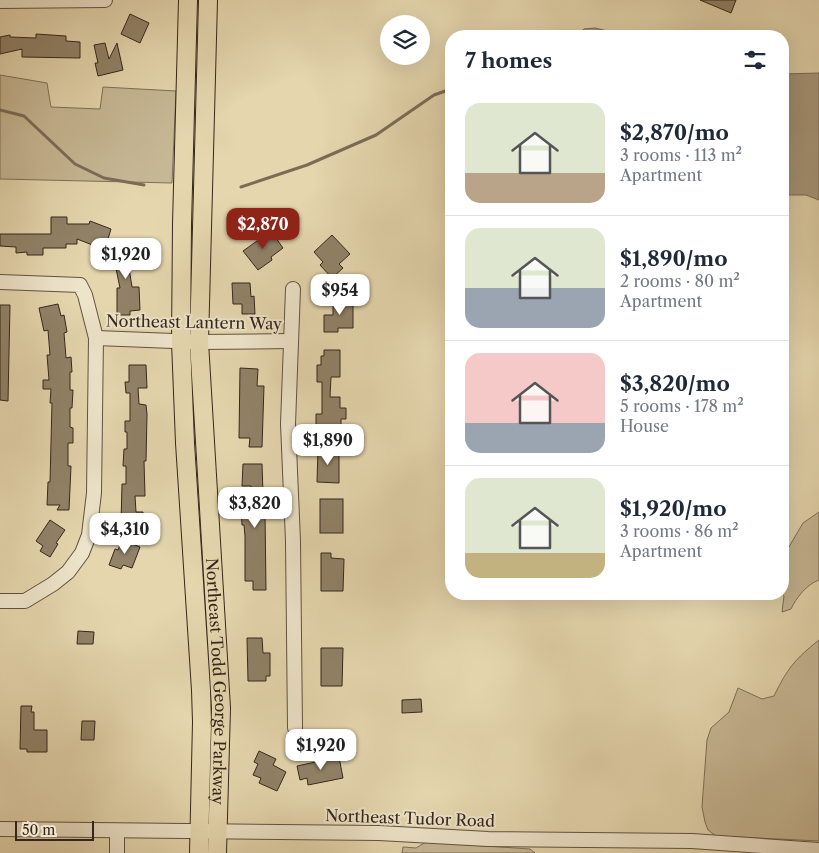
<!DOCTYPE html>
<meta charset="utf-8">
<style>
body{margin:0;font-family:"Libre Caslon Text",serif;background:#f2f2f3;color:#1f2937;height:100vh;display:flex;flex-direction:column;font-size:19px;white-space:nowrap}
*{box-sizing:border-box;margin:0}
p{font-size:16px;color:#747a83}
.icon{flex:none;width:28px;height:28px;fill:none;stroke:currentColor;stroke-width:2;stroke-linecap:round;stroke-linejoin:round}
.map{position:relative;flex:1;overflow:hidden}
.panel{position:absolute;left:445px;top:30px;width:344px;height:570px;display:flex;flex-direction:column;background:#fff;border-radius:20px;box-shadow:0 5px 20px #0002}
.panel>*{flex:none}
.tools{position:absolute;left:380px;top:15px;display:grid;gap:10px}
.tools a{display:grid;place-items:center;width:50px;height:50px;border-radius:50%;background:#fff;box-shadow:0 5px 20px #0002;font-size:25px}
.scale{position:absolute;left:15px;bottom:12px;width:79px;box-sizing:border-box;padding-left:5px;border:2px solid #35271d;border-top:0;font-size:14px;line-height:18px;white-space:nowrap;color:#35271d;-webkit-text-stroke:4px #eee4ca;paint-order:stroke}
.price{position:absolute;translate:-50% -42px;padding:0 11px;border-radius:10px;background:#fff;color:#222;font-size:16px;line-height:32px;filter:drop-shadow(0 1px 2px #0008)}
.price::after{content:'';position:absolute;left:50%;top:30px;width:15px;height:11px;margin-left:-8px;background:inherit;clip-path:polygon(0 0,100% 0,50% 100%)}
.price.selected{background:#8f2418;color:#fff}
ul{padding:0;list-style:none}
li{display:flex;align-items:center;gap:15px;height:125px;padding:0 20px}
li+li{border-top:1px solid #e0e1e3}
li span{display:grid;place-items:center;flex:none;width:140px;height:100px;border-radius:15px;color:#555}
li>.icon{margin-inline-start:auto}
span .icon{width:60px;height:60px;fill:#fffc;stroke-width:1}
li b{font-size:21px}
h2{display:flex;justify-content:space-between;align-items:center;height:60px;padding:0 20px;font-size:21px}
.map>svg:first-child{display:block}
.green{fill:#c7b895;stroke:#7e7059}
.water{fill:#a99a7d;stroke:#7b6c57}
.lines{fill:none;stroke-linecap:round;stroke-linejoin:round}
.stream{stroke:#7b6c57;stroke-width:3}
.building{fill:#918268;stroke:#35271d}
.minor-casing{stroke:#615341;stroke-width:16}
.major-casing{stroke:#35271d;stroke-width:20}
.minor{stroke:#eee4ca;stroke-width:14}
.major{stroke:#e5d6ae;stroke-width:18}
.labels{text-anchor:middle;stroke-width:4;stroke-linejoin:round;paint-order:stroke}
.street-label{font-size:16px;fill:#35271d;stroke:#eee4ca}
</style>
<div class="map">
<svg width="819" height="853" viewBox="0 0 819 853">
<rect width="100%" height="100%" fill="#e5d6ae"/>
<filter id="stains"><feTurbulence type="fractalNoise" baseFrequency=".004" numOctaves="4"/><feColorMatrix values="0 0 0 0 .2 0 0 0 0 .09 0 0 0 0 .02 0 0 0 .5 -.17"/></filter>
<radialGradient id="worn" r=".72"><stop offset=".6" stop-color="#630" stop-opacity="0"/><stop offset="1" stop-color="#630" stop-opacity=".3"/></radialGradient>
<g class="green">
<path d="M0 75 47 83 51 107 100 109 103 87 176 91 172 183 0 179Z"/>
<path d="M819 512V580C807 584 796 598 791 609L782 612 784 596 782 594 783 557 803 523Z"/>
<path d="M819 640V841L716 836 708 830 705 822 702 807 707 740 711 728 729 712 738 688 762 699 774 696C787 669 795 659 819 640Z"/>
<path d="M426 842 530 849 535 853H402L403 847 416 848Z"/>
</g>
<g class="water">
<path d="M595 28 629 36H576L584 29Z"/>
<path d="M819 73V200L806 195H783V74Z"/>
</g>
<g class="lines">
<g class="stream">
<path d="M0 110 24 116 75 164 104 178 144 185"/>
<path d="M241 187 307 165 376 135 434 95 451 89"/>
</g>
</g>
<g class="building">
<path d="M700 0H736L731 13Z"/>
<path d="M130 14 149 23 140 43 121 34Z"/>
<path d="M36 34 66 36V41L80 42V58L22 57V49L0 54V37L10 35V37L36 38Z"/>
<path d="M105 43 109 59 117 43 123 70 98 76 95 63H98L94 45Z"/>
<path d="M51 217H67V224H89L90 221 111 229 108 239 112 240 108 251 77 239V244H66V248H43V255H27V252L16 253V247L0 246V234H51Z"/>
<path d="M271 231 283 248 271 257 272 260 258 270 243 251Z"/>
<path d="M332 235 350 254 339 264 343 268 332 278 320 265 323 262 314 252Z"/>
<path d="M131 245 133 254 138 253 140 266 129 268 132 287H139L140 310 130 311V315H117V288H120L112 249Z"/>
<path d="M232 283H250L251 297 254 296 255 314H242V304H233Z"/>
<path d="M333 299H353V328H338V332H324V315H333Z"/>
<path d="M58 304 61 316 64 315 67 332 64 333 66 358 71 357 72 372H70V390H73L72 408H70V427L73 428V443H68V466H71L69 510H57L60 505H47L48 482H50L52 403H50L51 389H43V380H49L47 355H50L48 330 44 331 39 308Z"/>
<path d="M0 305H10L8 401 0 400Z"/>
<path d="M324 350H340V377H331L330 397H340V408H346V419H341V426H328V431L316 432V414H322V382H317V365H321V356H324Z"/>
<path d="M129 365H146L147 388H138L139 404 146 405 147 414 146 461H144L145 496H135L136 512H143L142 533H125L128 523H121L122 484H126V466H123L124 449H127V432H125V421H130V393H126L125 382H129Z"/>
<path d="M240 368 258 369 257 386H264L262 447H249L250 438H239Z"/>
<path d="M318 449 339 450V483L317 482Z"/>
<path d="M243 464H262L263 493H260V514H265L266 590H253V581H245V536L244 525H242L241 508H251V486H242Z"/>
<rect x="320" y="499" width="23" height="34"/>
<path d="M50 520 65 530 56 543 58 544 50 557 40 551 43 546 36 541Z"/>
<path d="M122 540 140 547 132 568 123 565 121 569 109 565 115 549 118 550Z"/>
<path d="M321 553H331V558L344 559 343 591H321Z"/>
<path d="M78 631 94 632 93 644H77Z"/>
<path d="M247 638H262L263 653H270V676H266V681H248Z"/>
<path d="M321 648H343L342 686H321Z"/>
<path d="M421 699 422 712 402 713V700Z"/>
<path d="M21 706H32L31 712H34V730H47V752H27V749H20Z"/>
<path d="M82 721H95L94 740H81Z"/>
<path d="M259 751 276 759 273 765 286 772 277 791 259 783 261 778 253 775 258 764 254 762Z"/>
<path d="M339 757 343 778 308 785 307 778 300 780 297 766Z"/>
</g>
<g class="lines">
<defs>
<g id="minor">
<path d="M0 1 105 0"/>
<path d="M0 282 80 285 85 295 96 338 94 493 89 535 82 553 68 572 53 584 25 601H0"/>
<path d="M293 289 288 424 293 541 295 728"/>
<path d="M96 338 199 342 291 341"/>
<path d="M0 829 379 833 488 839 692 841 819 850"/>
<path d="M117 853V831"/>
</g>
<g id="major">
<path d="M188 0 182 224 181 342 185 443 201 690 202 722 199 853"/>
<path id="s1" d="M208 0 199 342 221 708 217 853"/>
</g>
</defs>
<use href="#minor" class="minor-casing"/>
<use href="#major" class="major-casing"/>
<use href="#minor" class="minor"/>
<use href="#major" class="major"/>
</g>
<g class="labels">
<g class="street-label">
<text transform="translate(194 322) rotate(1)" y="6">Northeast Lantern Way</text>
<text dy="6" stroke="none"><textPath href="#s1" startOffset="682">Northeast Todd George Parkway</textPath></text>
<text transform="translate(410 818) rotate(2)" y="6">Northeast Tudor Road</text>
</g>
</g>
<rect width="100%" height="100%" filter="url(#stains)"/>
<rect width="100%" height="100%" fill="url(#worn)"/>
</svg>
<div class="tools">
<a><svg class="icon" aria-label="layers" viewBox="0 0 24 24"><path d="M12 4l9 5-9 5-9-5zM3 14l9 5 9-5"/></svg></a>
</div>
<div class="scale">50 m</div>
<b class="price selected" style="left:263px;top:250px">$2,870</b>
<b class="price" style="left:126px;top:280px">$1,920</b>
<b class="price" style="left:340px;top:316px">$954</b>
<b class="price" style="left:328px;top:466px">$1,890</b>
<b class="price" style="left:255px;top:529px">$3,820</b>
<b class="price" style="left:125px;top:555px">$4,310</b>
<b class="price" style="left:321px;top:771px">$1,920</b>
<section class="panel">
<h2>7 homes<svg class="icon" aria-label="filters" viewBox="0 0 24 24"><path d="M4 7h16M4 17h16"/><circle cx="9" cy="7" r="2"/><circle cx="15" cy="17" r="2"/></svg></h2>
<ul>
<li><span style="background:linear-gradient(#dfe7d0 70%,#b9a48a 0)"><svg class="icon" aria-label="home" viewBox="0 0 24 24"><path d="M3 11l9-7 9 7M6 9v11h12V9"/></svg></span><div><b>$2,870/mo</b><p>3 rooms · 113 m²</p><p>Apartment</p></div></li>
<li><span style="background:linear-gradient(#dfe7d0 60%,#9aa5b1 0)"><svg class="icon" aria-label="home" viewBox="0 0 24 24"><path d="M3 11l9-7 9 7M6 9v11h12V9"/></svg></span><div><b>$1,890/mo</b><p>2 rooms · 80 m²</p><p>Apartment</p></div></li>
<li><span style="background:linear-gradient(#f6c9c9 70%,#9aa5b1 0)"><svg class="icon" aria-label="home" viewBox="0 0 24 24"><path d="M3 11l9-7 9 7M6 9v11h12V9"/></svg></span><div><b>$3,820/mo</b><p>5 rooms · 178 m²</p><p>House</p></div></li>
<li><span style="background:linear-gradient(#dfe7d0 75%,#c2b280 0)"><svg class="icon" aria-label="home" viewBox="0 0 24 24"><path d="M3 11l9-7 9 7M6 9v11h12V9"/></svg></span><div><b>$1,920/mo</b><p>3 rooms · 86 m²</p><p>Apartment</p></div></li>
</ul>
</section>
</div>
